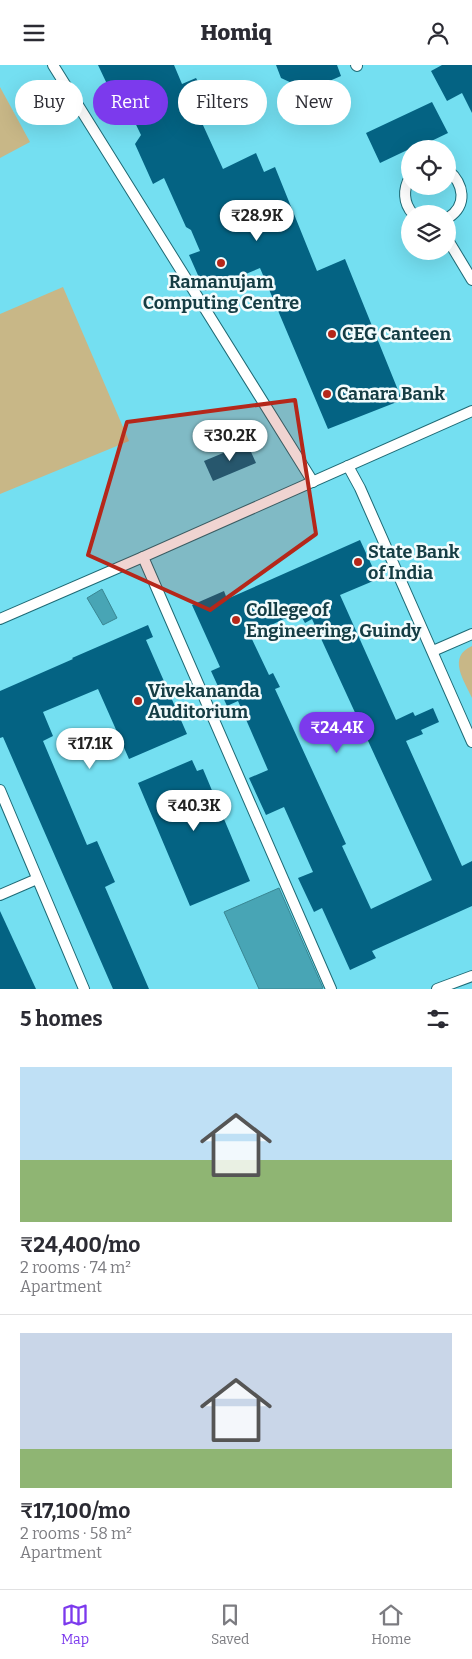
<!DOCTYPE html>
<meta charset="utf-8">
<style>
body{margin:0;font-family:Bitter,serif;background:#f7f7f7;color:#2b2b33;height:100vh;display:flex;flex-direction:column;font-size:19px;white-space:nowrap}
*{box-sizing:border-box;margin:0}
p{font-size:16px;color:#7c7c81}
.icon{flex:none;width:28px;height:28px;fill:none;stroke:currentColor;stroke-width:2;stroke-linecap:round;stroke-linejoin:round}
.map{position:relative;height:924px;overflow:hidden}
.details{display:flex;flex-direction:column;background:#fff;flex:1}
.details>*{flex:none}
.guide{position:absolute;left:15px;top:15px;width:442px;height:45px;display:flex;gap:10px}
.fabs{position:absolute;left:401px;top:75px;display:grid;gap:10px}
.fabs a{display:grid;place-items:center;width:55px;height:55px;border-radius:50%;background:#fff;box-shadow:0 5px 20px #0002;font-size:25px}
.price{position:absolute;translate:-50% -42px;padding:0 11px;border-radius:18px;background:#fff;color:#222;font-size:16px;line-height:32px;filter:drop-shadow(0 1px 2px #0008)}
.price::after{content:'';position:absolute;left:50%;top:30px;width:15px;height:11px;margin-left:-8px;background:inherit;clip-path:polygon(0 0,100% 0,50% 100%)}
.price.active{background:#7c3aed;color:#fff}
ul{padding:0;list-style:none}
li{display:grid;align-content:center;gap:10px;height:265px;padding:0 20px}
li+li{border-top:1px solid #e1e1e2}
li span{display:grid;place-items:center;height:155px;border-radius:0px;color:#555}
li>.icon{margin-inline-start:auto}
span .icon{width:90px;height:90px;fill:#fffc;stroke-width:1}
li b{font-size:21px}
h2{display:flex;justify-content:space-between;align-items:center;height:60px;padding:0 20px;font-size:21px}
.tag{padding:0 18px;border-radius:22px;background:#fff;box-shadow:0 5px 20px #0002;font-size:18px;line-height:45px}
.tag.active{background:#7c3aed;color:#fff}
header{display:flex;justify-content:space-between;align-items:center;height:65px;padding:0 20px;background:#fff;font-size:22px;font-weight:800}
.tabs{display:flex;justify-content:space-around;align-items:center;height:70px;border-top:1px solid #e1e1e2;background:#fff;font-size:14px;color:#7c7c81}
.tabs a{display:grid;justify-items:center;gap:2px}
.tabs .active{color:#7c3aed}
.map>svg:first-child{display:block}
.built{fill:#74dff1;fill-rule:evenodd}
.green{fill:#c8b787}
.water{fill:#48a5b5;stroke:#398693}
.building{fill:#046383;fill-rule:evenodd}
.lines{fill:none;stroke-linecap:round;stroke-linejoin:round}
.service-casing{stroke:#1e6a75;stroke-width:12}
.service{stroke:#fff;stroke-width:10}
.marked{fill:#b5271a;fill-opacity:0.2;stroke:#b5271a;stroke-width:4;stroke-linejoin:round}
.poi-dot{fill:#b5271a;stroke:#f3fcfd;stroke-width:2}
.labels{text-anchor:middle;stroke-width:5;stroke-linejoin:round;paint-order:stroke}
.poi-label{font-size:18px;font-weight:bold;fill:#153d44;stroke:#f3fcfd;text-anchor:start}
</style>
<header><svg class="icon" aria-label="menu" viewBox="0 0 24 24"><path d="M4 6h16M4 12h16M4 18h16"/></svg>Homiq<svg class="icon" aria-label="person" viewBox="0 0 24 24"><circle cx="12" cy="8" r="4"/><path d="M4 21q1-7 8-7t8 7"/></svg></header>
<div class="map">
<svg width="472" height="924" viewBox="0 0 472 924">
<rect width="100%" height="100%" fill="#8ceafa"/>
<path class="built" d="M0 0H472V924H0ZM410 84H448V121H410ZM410 149H448V186H410Z"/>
<g class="green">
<path d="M0 22 30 77 0 93Z"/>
<path d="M63 222 129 376 0 429V249Z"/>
<path d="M472 581V633C464 615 447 592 472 581Z"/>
</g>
<g class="water">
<path d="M102 524 117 553 103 560 87 533Z"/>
<path d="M279 823 323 923 321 924H259L224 847Z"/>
</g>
<g class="building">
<path d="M98 0H174L182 19 196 13 205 30 192 36 223 104 256 88 264 107 275 102 317 206 345 194 402 335 328 364 260 203 205 226 189 190 200 186 191 165 186 162 164 113 153 119 135 79 141 70 125 37 116 38Z"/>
<path d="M276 0H337L341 11 311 24 307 18 296 20 281 13Z"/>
<path d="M442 0H472V48L462 28 447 36 431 6Z"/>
<path d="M432 37 448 68 421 81 420 79 380 98 366 68Z"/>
<path d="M247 378 256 398 213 416 204 396Z"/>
<path d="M360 475 378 514 340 530 396 655 413 647 415 651 433 643 439 657 421 665 423 669 406 676 462 801 472 796V841L372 886 376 893 350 905 322 843 314 847 298 813 313 807 284 742 266 750 249 713 268 705 238 636 227 641 211 606 220 602 192 540 224 526 227 534ZM299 547 305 558 312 554 432 815 371 844 342 781 346 779 275 624 280 622 273 608 269 610 250 570Z"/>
<path d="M148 560 153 572 146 575 187 669 129 694 98 624 43 647 53 671 43 676 87 780 97 776 115 817 105 822 149 924H113L3 672 0 673V626L73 594 72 593Z"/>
<path d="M192 695 197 706 203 704 250 816 190 841 138 718Z"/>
<path d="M0 846 36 924H0Z"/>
</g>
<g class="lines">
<defs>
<g id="service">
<path d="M53 0 313 417"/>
<path d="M356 0 357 1"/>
<path d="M448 105C464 119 468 140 448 153"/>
<path d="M410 112C403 124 403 138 413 149"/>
<path d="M448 175 472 215"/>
<path d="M348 401 360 423 472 677"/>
<path d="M143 492 331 924"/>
<path d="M0 554 143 492 472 346"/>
<path d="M433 586 472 569"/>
<path d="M0 725 84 924"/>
<path d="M0 830 37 814"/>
<path d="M437 924 472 911"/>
</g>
</defs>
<use href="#service" class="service-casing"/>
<use href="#service" class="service"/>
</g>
<path class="marked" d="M295 335 316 469 210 545 88 490 127 357Z"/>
<g class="poi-dot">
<circle cx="221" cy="198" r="5"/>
<circle cx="332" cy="269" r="5"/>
<circle cx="327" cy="329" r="5"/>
<circle cx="358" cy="497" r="5"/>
<circle cx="236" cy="555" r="5"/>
<circle cx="138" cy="636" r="5"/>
</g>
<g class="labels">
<g class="poi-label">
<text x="221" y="223" text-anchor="middle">Ramanujam<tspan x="221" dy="21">Computing Centre</tspan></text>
<text x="342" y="275">CEG Canteen</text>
<text x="337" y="335">Canara Bank</text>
<text x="368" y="493">State Bank<tspan x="368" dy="21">of India</tspan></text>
<text x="246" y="551">College of<tspan x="246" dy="21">Engineering, Guindy</tspan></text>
<text x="148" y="632">Vivekananda<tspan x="148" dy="21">Auditorium</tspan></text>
</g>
</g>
</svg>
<div class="fabs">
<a><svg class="icon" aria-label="locate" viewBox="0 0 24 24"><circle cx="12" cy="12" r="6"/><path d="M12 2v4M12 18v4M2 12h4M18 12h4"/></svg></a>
<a><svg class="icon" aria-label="layers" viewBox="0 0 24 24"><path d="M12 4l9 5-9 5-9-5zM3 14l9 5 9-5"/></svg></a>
</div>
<b class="price" style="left:257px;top:177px">₹28.9K</b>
<b class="price" style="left:230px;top:397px">₹30.2K</b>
<b class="price active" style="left:337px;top:689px">₹24.4K</b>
<b class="price" style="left:90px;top:705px">₹17.1K</b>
<b class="price" style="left:194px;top:767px">₹40.3K</b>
<div class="guide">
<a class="tag">Buy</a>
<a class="tag active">Rent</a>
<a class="tag">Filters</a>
<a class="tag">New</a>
</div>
</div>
<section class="details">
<h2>5 homes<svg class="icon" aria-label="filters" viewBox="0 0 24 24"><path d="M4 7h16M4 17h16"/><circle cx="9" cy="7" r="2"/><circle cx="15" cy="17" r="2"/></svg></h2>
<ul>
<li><span style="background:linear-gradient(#bfe0f5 60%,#8fb573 0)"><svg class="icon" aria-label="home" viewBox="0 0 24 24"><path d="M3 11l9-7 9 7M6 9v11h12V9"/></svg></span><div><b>₹24,400/mo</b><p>2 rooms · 74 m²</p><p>Apartment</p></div></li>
<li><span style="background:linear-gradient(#c9d6e8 75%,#8fb573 0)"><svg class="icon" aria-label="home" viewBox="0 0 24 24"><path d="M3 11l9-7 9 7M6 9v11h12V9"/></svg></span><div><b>₹17,100/mo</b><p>2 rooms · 58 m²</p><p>Apartment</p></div></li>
</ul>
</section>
<nav class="tabs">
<a class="active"><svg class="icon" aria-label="map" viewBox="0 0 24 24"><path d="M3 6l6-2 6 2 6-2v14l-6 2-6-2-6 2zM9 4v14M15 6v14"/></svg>Map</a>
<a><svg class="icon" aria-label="saved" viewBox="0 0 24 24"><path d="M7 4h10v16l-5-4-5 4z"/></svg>Saved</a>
<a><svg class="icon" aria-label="home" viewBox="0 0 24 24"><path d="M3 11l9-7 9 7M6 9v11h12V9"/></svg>Home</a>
</nav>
